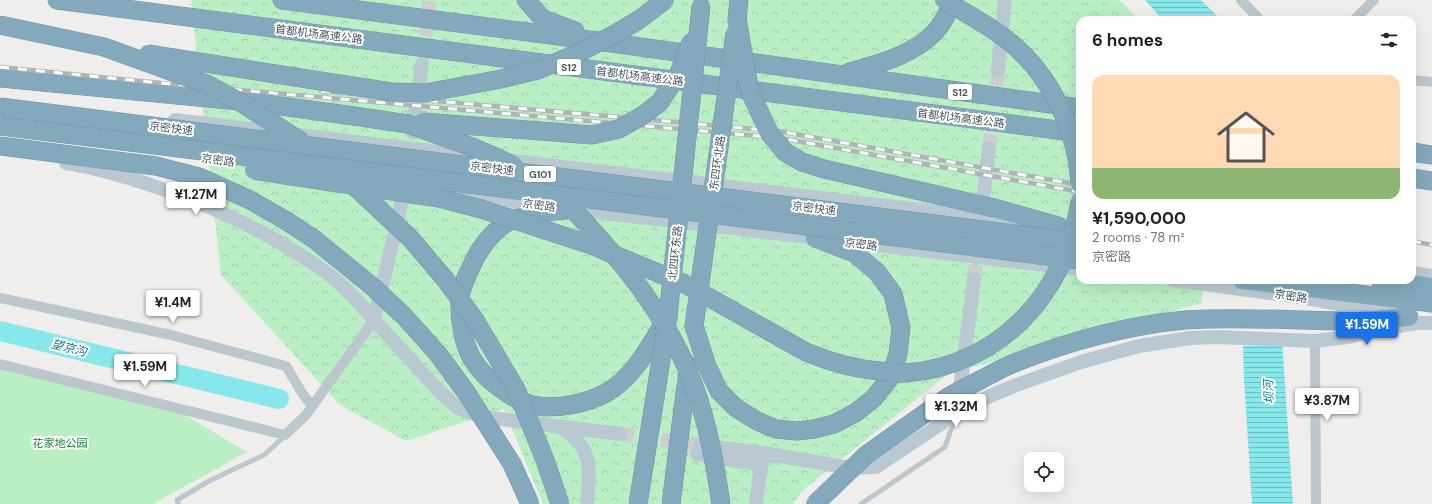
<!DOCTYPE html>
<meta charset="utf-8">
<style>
body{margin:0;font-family:"DM Sans","Noto Sans SC",sans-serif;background:#f6f6f6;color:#202124;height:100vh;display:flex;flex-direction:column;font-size:15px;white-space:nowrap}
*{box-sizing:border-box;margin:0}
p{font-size:13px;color:#757577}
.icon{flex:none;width:22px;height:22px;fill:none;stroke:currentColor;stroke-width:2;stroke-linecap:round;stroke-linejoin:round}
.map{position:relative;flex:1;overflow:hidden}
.panel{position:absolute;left:1076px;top:16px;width:340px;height:268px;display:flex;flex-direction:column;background:#fff;border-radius:12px;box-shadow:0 4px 16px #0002}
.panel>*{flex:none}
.controls{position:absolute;left:1024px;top:452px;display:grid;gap:8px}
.controls a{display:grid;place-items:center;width:40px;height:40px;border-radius:8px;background:#fff;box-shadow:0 4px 16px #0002;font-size:20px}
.price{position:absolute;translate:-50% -34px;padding:0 9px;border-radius:4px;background:#fff;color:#222;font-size:13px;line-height:26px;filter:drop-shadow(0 1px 2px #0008)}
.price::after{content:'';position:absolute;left:50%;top:24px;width:12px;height:9px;margin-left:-6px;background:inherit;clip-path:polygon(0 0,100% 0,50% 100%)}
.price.selected{background:#1a73e8;color:#fff}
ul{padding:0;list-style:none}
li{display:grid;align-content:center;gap:8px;height:212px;padding:0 16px}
li span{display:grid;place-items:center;height:124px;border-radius:12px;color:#555}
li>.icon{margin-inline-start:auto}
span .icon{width:72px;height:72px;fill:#fffc;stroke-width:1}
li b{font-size:17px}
h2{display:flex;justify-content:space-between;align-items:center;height:48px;padding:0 16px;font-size:17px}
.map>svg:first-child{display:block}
.green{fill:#baeec5}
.park{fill:url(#park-crowns)}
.water{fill:url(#water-rules)}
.pier{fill:#f0eded}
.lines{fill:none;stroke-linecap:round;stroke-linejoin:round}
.river{stroke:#87e8eb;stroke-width:20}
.secondary-tunnel{stroke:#ceced0;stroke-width:14;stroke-dasharray:14 7;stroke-linecap:butt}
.highway-casing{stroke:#6f94a8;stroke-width:19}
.lane{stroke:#bbc7cc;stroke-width:5}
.street{stroke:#bbc7cc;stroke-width:10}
.secondary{stroke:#bac9d1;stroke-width:14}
.highway{stroke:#84a9bc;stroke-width:18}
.rail-casing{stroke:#afb4b7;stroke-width:4.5}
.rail{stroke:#fff;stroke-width:3;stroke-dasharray:9;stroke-linecap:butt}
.highway-bridge-casing{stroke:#6f94a8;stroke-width:19;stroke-linecap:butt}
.highway-bridge{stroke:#84a9bc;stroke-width:18}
.labels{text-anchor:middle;stroke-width:4;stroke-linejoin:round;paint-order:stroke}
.shield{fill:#fff;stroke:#7d878c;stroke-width:1}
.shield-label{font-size:10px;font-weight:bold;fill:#45545a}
.street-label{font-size:11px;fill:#45545a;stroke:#fff}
.park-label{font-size:11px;fill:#167b37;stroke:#fff}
.water-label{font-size:12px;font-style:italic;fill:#0d7d81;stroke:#fff}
</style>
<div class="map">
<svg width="1432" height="504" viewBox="0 0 1432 504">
<defs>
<pattern id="park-crowns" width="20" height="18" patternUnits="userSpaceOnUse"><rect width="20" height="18" fill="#baeec5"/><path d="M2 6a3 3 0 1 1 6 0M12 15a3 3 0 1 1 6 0" fill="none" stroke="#a1ceac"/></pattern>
<pattern id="water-rules" width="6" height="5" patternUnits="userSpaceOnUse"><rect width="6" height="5" fill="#87e8eb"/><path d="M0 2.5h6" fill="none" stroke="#70bfc1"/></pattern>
</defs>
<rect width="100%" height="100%" fill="#f0eded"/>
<path class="green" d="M0 368 168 405 247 452 153 504H0Z"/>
<path class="park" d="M191 0H1119L1139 20H1080V280H1203L1202 303 948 374 803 490 793 504H543L504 409 406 441 340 405 221 275Z"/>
<g class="water">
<path d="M1145 0H1201L1221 20H1172L1161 18Z"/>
<path d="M1241 280H1278L1293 504H1252L1244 379Z"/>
</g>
<path class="pier" d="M1239 280H1280L1284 345 1241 346Z"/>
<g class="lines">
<path class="river" d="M0 331 279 399"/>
<g class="secondary-tunnel">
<path d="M423 57 430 0"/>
<path d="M989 148 998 70"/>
<path d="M974 279 978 246"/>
<path d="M620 434 700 445"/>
</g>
<defs>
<g id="highway">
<path d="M57 0 1080 133"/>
<path d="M282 0 604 42 1080 108"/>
<path d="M526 0 543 19 575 31"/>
<path d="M737 19 739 0"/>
<path d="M847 73C877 64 912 56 935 32 943 23 949 11 953 0"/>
<path d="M0 78 259 103 354 116"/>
<path d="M1412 152 1432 155"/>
<path d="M1412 178 1432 181"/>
<path d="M994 208 1058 226"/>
<path d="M571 209C552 212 523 213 506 223 492 232 478 250 472 265 467 275 461 287 460 299 459 317 463 345 473 360 485 380 516 403 538 406 560 409 587 403 606 393 634 378 652 342 668 316"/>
<path d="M1242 280 1432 303"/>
<path d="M1380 280 1432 287"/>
<path d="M694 326 707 366 719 391 736 408 757 421 776 429 797 431 814 429 834 424 855 413 873 399 890 378 898 354 901 328 893 294 877 272 854 253 815 238"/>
<path d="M982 379C994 373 1005 366 1017 362 1069 341 1130 325 1185 320 1240 316 1296 321 1352 321 1371 321 1390 318 1409 317"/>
<path d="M683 408 689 366"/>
</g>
</defs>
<use href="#highway" class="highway-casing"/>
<g class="lane">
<path d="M178 504 177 500 209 481 264 455 285 436"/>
<path d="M861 504 945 447 955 418"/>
</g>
<g class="street">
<path d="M1241 0 1260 20"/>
<path d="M1354 20 1374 0"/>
<path d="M1412 80 1432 82"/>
<path d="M0 298 171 335 286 366 302 393 312 406"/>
<path d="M1315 341 1316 504"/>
<path d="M0 364 285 435 306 415 374 320"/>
</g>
<g class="secondary">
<path d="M998 70 1005 0"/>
<path d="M175 120 1020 222"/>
<path d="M412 132 422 64"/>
<path d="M66 163C99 168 131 178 162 189 219 209 275 236 324 271 343 284 359 302 374 320"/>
<path d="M440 191 571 209 1080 269"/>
<path d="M984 192 989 148"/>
<path d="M403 197 374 320 441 393 458 408 484 417 620 434"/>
<path d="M1412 273 1432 276"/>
<path d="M1173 280 1300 297 1394 314"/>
<path d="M959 398 974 279"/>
<path d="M560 427C594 447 590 469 587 504"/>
<path d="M700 445 769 454 850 468 876 467 957 413 990 396 1014 386 1081 362 1139 346 1190 338 1217 337 1315 341 1348 337 1381 329 1417 323H1432"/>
<path d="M697 454 761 465"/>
<path d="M756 504 761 465 766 458"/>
</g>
<use href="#highway" class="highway"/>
<defs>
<g id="rail">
<path d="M0 67 161 83 780 138 1080 192"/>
<path d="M321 91 778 131 1080 185"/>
<path d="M1412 241 1432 245"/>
</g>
</defs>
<use href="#rail" class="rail-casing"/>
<use href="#rail" class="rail"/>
<defs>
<g id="highway-bridge">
<path d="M944 0C965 13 987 24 1006 39 1050 73 1077 129 1080 184"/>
<path d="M737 19 750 92 770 134 785 152 802 162 824 169 994 208"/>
<path d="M0 25 104 47 209 85 240 102 302 142"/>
<path d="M148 54 391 92 425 93 501 79 538 70 576 54 615 34 640 19 665 0"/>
<path d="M0 107 1080 242"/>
<path d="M354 116 408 124 477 149 498 158 515 167"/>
<path d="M423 122 592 135 619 129 645 114 660 102 679 73 691 42"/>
<path d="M0 126 1080 260"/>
<path d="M0 146 156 166 199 177 250 200 285 220 314 239 373 287 404 316 438 354 466 392 512 464 530 504"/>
<path d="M254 170 290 176 439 198 481 209 591 245 687 285 806 352C832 363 859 370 888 372 894 373 900 374 906 373 1000 366 1067 292 1080 201"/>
<path d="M352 184 410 238 445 279 475 320 517 391 545 460 560 504"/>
<path d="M556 195C573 208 587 224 601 240 639 282 674 332 694 386 708 424 715 464 721 504"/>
<path d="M694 326 735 33"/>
<path d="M638 504 668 316 701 6"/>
<path d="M671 504 683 408"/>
<path d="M815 504 866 455 948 397 982 379"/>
</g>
</defs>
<use href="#highway-bridge" class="highway-bridge-casing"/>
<use href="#highway-bridge" class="highway-bridge"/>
</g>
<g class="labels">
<g class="shield">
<rect x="557" y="59" width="24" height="16" rx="3"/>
<rect x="948" y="84" width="24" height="16" rx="3"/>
<rect x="524" y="166" width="32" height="16" rx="3"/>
</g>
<g class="shield-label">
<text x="569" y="71">S12</text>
<text x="960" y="96">S12</text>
<text x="540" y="178">G101</text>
</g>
<g class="street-label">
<text transform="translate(319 34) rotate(7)" y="4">首都机场高速公路</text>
<text transform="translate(640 76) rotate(7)" y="4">首都机场高速公路</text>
<text transform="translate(961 118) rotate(7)" y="4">首都机场高速公路</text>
<text transform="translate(171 128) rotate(7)" y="4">京密快速</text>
<text transform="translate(218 160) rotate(8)" y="4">京密路</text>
<text transform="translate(717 163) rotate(-82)" y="4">东四环北路</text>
<text transform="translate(492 168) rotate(7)" y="4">京密快速</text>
<text transform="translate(539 205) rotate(8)" y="4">京密路</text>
<text transform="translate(814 208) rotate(7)" y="4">京密快速</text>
<text transform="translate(861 244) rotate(7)" y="4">京密路</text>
<text transform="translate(675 253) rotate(-84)" y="4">北四环东路</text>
<text transform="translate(1291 296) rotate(9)" y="4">京密路</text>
</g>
<g class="park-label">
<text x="60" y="447">花家地公园</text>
</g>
<g class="water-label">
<text transform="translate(69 348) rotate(14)" y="4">望京沟</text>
<text transform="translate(1269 392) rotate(-93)" y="4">坝河</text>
</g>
</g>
</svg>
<div class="controls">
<a><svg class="icon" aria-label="locate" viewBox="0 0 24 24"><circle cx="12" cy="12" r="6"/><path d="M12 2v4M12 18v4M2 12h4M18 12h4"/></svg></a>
</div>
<b class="price" style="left:196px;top:216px">¥1.27M</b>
<b class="price" style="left:173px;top:324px">¥1.4M</b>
<b class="price selected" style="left:1367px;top:346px">¥1.59M</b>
<b class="price" style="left:145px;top:388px">¥1.59M</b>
<b class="price" style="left:1327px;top:422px">¥3.87M</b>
<b class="price" style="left:956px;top:428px">¥1.32M</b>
<section class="panel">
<h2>6 homes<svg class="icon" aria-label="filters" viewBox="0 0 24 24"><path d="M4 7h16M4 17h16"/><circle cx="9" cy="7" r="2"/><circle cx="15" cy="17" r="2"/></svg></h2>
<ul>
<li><span style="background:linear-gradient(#ffd9b3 75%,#8fb573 0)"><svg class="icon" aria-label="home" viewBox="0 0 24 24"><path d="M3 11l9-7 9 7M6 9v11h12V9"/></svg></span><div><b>¥1,590,000</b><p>2 rooms · 78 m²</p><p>京密路</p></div></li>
</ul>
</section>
</div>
